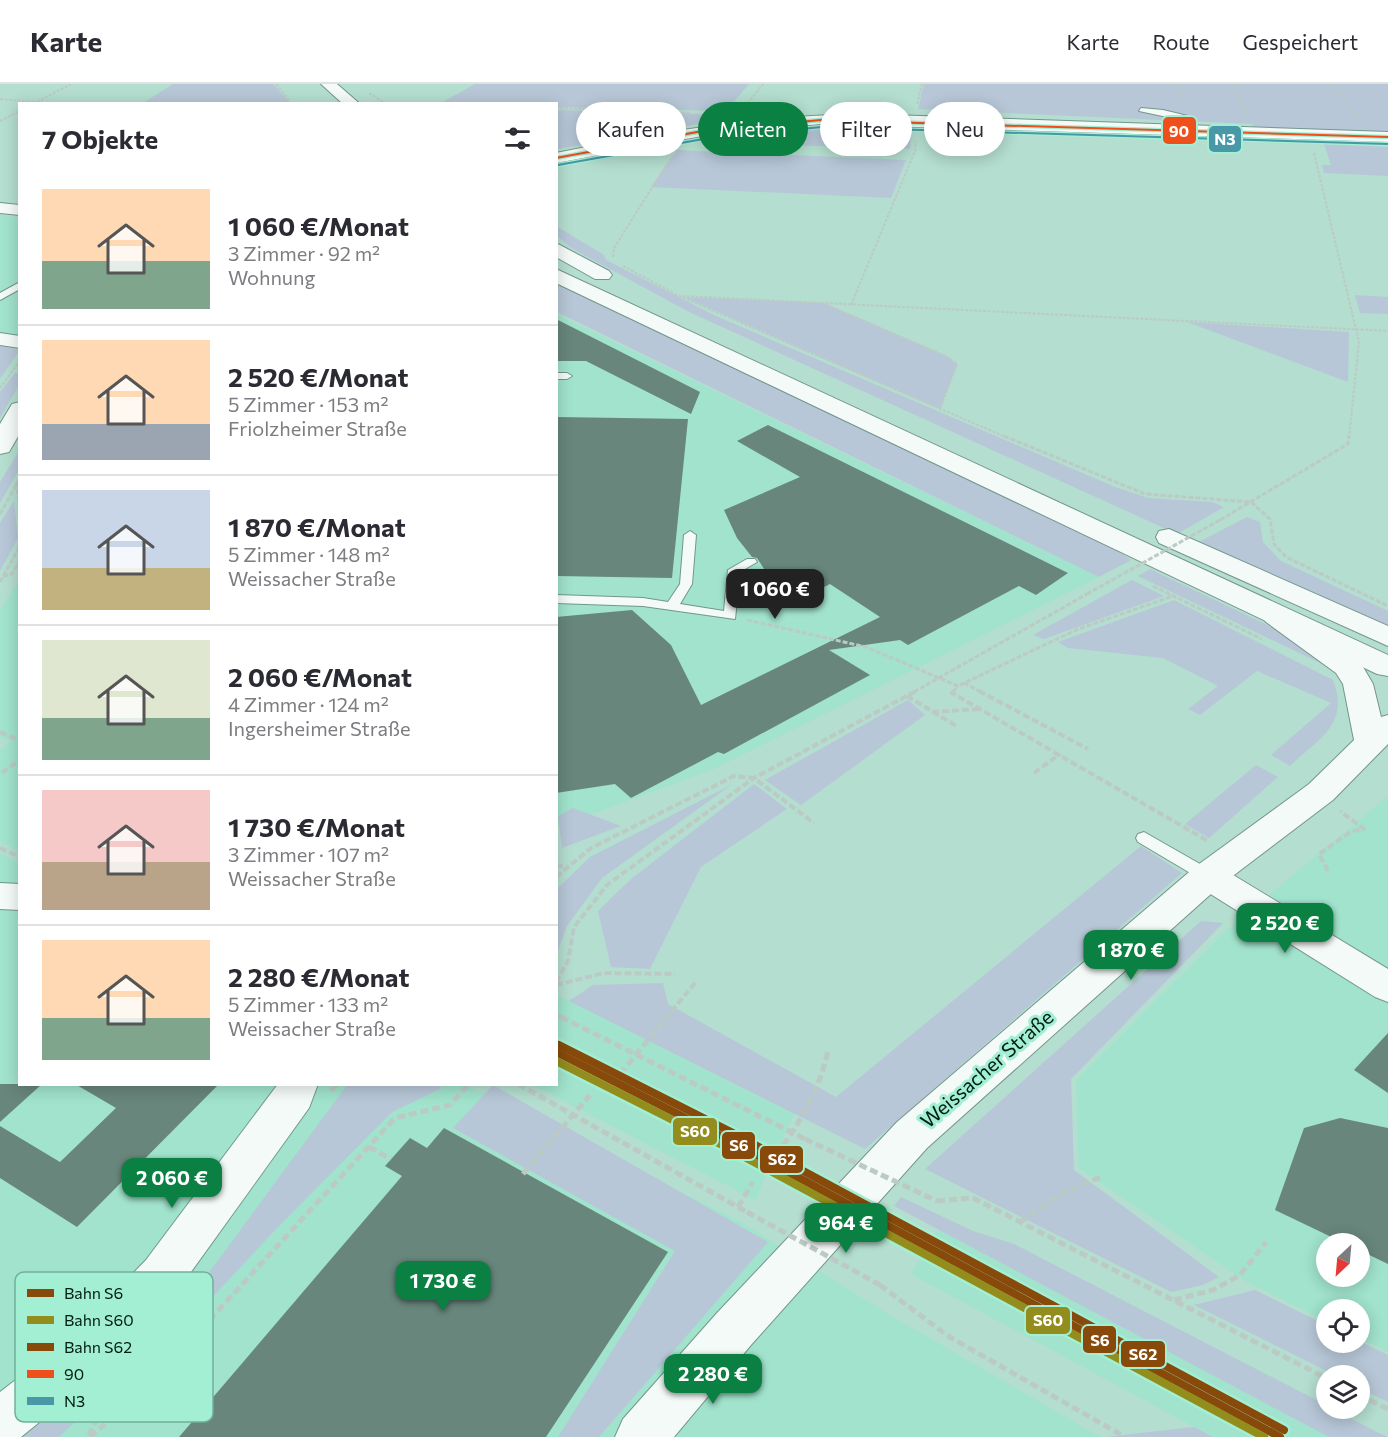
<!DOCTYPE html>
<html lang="de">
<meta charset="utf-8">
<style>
body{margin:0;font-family:Commissioner,sans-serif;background:#f2f2f3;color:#2b2b33;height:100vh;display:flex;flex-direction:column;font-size:22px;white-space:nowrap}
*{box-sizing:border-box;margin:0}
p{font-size:20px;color:#7c7c81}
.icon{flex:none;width:33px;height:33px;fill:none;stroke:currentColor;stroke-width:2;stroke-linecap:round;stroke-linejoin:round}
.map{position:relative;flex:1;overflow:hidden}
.drawer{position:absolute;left:18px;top:18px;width:540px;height:984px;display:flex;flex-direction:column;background:#fff;border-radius:0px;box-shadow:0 3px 15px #0003}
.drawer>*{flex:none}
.top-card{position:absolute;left:576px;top:18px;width:570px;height:54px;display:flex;gap:12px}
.needle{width:39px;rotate:206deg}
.tools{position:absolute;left:1316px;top:1149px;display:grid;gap:12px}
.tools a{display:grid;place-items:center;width:54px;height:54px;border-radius:50%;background:#fff;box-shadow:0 3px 15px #0003;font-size:30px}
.price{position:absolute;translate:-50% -51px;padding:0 14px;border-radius:12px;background:#0b8043;color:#fff;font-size:20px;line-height:39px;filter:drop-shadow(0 2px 3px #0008)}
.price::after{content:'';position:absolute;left:50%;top:36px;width:18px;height:14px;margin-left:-9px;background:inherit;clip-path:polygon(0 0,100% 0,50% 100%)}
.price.selected{background:#222;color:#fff}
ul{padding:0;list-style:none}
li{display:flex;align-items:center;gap:18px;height:150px;padding:0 24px}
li+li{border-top:2px solid #e1e1e2}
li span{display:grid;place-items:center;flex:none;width:168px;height:120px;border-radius:0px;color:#555}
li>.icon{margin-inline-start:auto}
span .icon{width:72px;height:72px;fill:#fffc;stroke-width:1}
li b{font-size:26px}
h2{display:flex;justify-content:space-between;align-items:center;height:72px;padding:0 24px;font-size:26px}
.pill{padding:0 21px;border-radius:27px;background:#fff;box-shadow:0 3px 15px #0003;font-size:21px;line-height:54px}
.pill.selected{background:#0b8043;color:#fff}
header{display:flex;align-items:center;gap:36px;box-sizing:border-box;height:84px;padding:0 30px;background:#fff;border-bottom:2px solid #e1e1e2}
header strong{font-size:28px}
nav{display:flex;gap:33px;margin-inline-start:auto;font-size:21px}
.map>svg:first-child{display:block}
.built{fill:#a1e3cc;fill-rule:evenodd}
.green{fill:#b7c7d7}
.building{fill:#68867c}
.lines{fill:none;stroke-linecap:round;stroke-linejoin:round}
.lane-casing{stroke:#74968b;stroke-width:2}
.street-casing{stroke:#74968b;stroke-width:2}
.secondary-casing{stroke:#74968b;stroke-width:2}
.primary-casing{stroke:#74968b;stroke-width:2}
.path-far3{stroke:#bccac5;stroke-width:2;stroke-dasharray:3 1.5;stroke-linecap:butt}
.path-far2{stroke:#bccac5;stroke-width:3;stroke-dasharray:5 2;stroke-linecap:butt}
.path-far1{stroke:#bccac5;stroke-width:4;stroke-dasharray:7 3;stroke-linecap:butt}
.path{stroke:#bccac5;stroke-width:5;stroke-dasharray:8 4;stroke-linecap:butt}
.lane{fill:#f4faf8;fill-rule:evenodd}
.street{fill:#f4faf8;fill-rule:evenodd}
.secondary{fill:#f4faf8;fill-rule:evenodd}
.primary{fill:#f4faf8;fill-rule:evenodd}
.path-bridge-far1{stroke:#bccac5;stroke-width:3;stroke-dasharray:5 2;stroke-linecap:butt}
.path-bridge{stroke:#bccac5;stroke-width:5;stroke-dasharray:8 4;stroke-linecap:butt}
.bus-1-casing{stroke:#a3efd4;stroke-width:4.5}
.bus-2-casing{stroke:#a3efd4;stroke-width:4.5}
.bus-1{stroke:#ef4f1a;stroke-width:2}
.bus-2{stroke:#4898a8;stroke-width:2}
.rail-1-casing{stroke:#a3efd4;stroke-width:13}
.rail-2-casing{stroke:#a3efd4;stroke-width:13}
.rail-3-casing{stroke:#a3efd4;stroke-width:13}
.rail-1{stroke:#874a0a;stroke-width:8}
.rail-2{stroke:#928d1d;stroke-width:8}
.rail-3{stroke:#874a0a;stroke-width:8}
.labels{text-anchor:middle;stroke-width:6;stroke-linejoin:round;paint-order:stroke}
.near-street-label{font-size:20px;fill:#001c13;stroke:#a3efd4}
.key{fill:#a3efd4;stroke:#72b09a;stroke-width:1.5}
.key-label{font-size:16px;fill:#001c13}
.line-badge{stroke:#a3efd4;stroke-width:2}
.badge-label{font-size:16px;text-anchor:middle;font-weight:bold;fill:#fff}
</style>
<header>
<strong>Karte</strong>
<nav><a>Karte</a><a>Route</a><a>Gespeichert</a></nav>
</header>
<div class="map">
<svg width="1388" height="1353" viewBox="0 0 1388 1353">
<rect width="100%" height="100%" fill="#b4decf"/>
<g class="built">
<path d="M0 131 20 134 19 261 0 288Z"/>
<path d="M556 230 1099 493 714 685 557 743Z"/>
<path d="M19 496V767L0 757V666L12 657 0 653V527Z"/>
<path d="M1388 712V1268L1359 1254V1226H1326V1237L1247 1198 1079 1084 1076 996 1221 851ZM1326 1160H1359V1192H1326Z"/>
<path d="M0 769 19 779 20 1000 465 1001 741 1138 888 1230 1100 1353H0Z"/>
<path d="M557 911 794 1030 755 1116 533 1001 556 1000Z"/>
<path d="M938 1145 1329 1353H1213L911 1190Z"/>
</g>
<g class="green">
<path d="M173 0H273L290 19H143Z"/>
<path d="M475 0H749L726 27 557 23 556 20 441 19Z"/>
<path d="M924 0H1388V53L1257 49 1252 40 918 25Z"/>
<path d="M557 26 699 30 718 35 655 49 557 65Z"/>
<path d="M823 40 912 42 910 65 690 58 689 54 739 46Z"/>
<path d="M1324 60 1388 63V92L1324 89 1322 81H1331Z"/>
<path d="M677 66 906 76 891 114 651 103Z"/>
<path d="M556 142 604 171 606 176 716 232 1115 403 1148 414 1212 418 1224 423 1177 450 689 228 573 165 557 152Z"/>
<path d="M556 197 1093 449 1131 476 1099 493 557 228Z"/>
<path d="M1355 211 1388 213V230L1360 229Z"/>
<path d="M684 213 824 219 946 272 957 280 940 325Z"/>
<path d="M1187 238 1349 248 1348 298Z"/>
<path d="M0 261 20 266 0 295Z"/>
<path d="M15 289H19V301L0 334V308Z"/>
<path d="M19 367V386L0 419V398Z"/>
<path d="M14 417 18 454 0 487V439Z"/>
<path d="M1247 433 1260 438 1263 458 1281 477 1388 527V542L1197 459Z"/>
<path d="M1150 485 1305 559 1339 588 1138 492Z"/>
<path d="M1132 496 1164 512 1044 555 1033 551Z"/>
<path d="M1174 516 1333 596C1350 641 1319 654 1290 682L1271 671 1331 619 1257 587 1200 631 1188 625 1218 602 1163 574 1068 564 1058 558Z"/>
<path d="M908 616 925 631 801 721 765 696Z"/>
<path d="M1256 681 1278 693 1209 754 1185 740Z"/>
<path d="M754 700 787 725 701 783 650 885 611 883 598 827 631 795Z"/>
<path d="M731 701 602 794 567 842 557 869V805L590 773Z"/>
<path d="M573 724 621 742 562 764 558 732Z"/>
<path d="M1141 762 1182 789 865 1065 569 917 593 901 663 899 668 920 836 1013Z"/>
<path d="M1201 837 1223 839 1071 995 1074 1086 1219 1193 1203 1201 1171 1208 925 1085Z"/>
<path d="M436 1000 442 1004 392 1028 277 1144 110 1323 347 1001Z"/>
<path d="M493 1001 768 1158 599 1353H558L675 1167 453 1044Z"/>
<path d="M901 1113 973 1147 1014 1160 1326 1321V1324L1332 1325 1387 1353H1329L894 1122Z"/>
<path d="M1255 1206 1326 1241V1258L1359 1257 1388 1271V1318L1359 1304V1292L1335 1291 1194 1221Z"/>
<path d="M80 1315 83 1330 59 1353H22L70 1316Z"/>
<path d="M1194 1343 1213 1353H1105Z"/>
</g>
<g class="building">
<path d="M556 235 700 308 691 330 586 277H556Z"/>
<path d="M556 333 688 335 672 494 556 492Z"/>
<path d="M768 341 1068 489 1036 511 1019 502 908 561 900 556 829 566 870 591 724 670 718 668 631 714 615 700 556 709V533L632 526 671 561 701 621 880 533 830 500 790 520 756 495 768 491 757 474 752 473 737 454 724 426 800 393 737 357Z"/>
<path d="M1388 949V1009L1354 986Z"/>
<path d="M0 1000H42L0 1038Z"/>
<path d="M75 1000H219L77 1143 0 1094V1042L60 1078 116 1024Z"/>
<path d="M1340 1034 1388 1044V1180L1359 1166V1160H1346L1275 1126 1304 1044Z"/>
<path d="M444 1044 668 1168 546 1353H179L402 1092 385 1082 410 1054 427 1064Z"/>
</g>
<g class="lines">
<defs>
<g id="lane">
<path d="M1141 24 1163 26 1192 33 1200 48 1193 50 1186 37 1139 27Z"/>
<path d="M20 198V205L0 216V209Z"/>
<path d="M556 289H567L572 292 567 295H556Z"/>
<path d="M690 447 696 451 692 500 680 520 724 527 728 486 747 475H755L757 478 740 488 735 535 643 522 556 519V511L643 514 668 518 680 500 684 451Z"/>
<path d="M1144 748 1214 788 1216 792 1214 796H1202L1138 758 1136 754 1138 750Z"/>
</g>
<g id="street">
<path d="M0 249 20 252V264L0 261Z"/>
<path d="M1208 780 1220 783 1388 885V918L1375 913 1196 801 1191 792 1196 783Z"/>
<path d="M0 799 20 800V826L0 825Z"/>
<path d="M278 1000H318L309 1024 178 1206 105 1285 21 1353H0V1308L71 1253 146 1176Z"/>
</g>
<g id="secondary">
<path d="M861 30 1388 48V58L821 40 708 51 556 79V69C658 48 758 32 861 30Z"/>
<path d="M0 119 20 121V131L0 129Z"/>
<path d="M20 318V349L9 368 0 370V340L12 320Z"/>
<path d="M1276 523 1286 526 1359 576 1373 600 1381 633 1388 631V660L1333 716 1221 801 927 1064 751 1261 674 1353H615L623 1335 717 1229 897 1038 1195 783 1309 700 1354 656 1343 600 1336 589 1266 538 1261 532 1266 526Z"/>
</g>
<g id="primary">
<path d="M321 0H337L360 20H343Z"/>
<path d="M556 159 609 187 612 191 609 195H595L556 173Z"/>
<path d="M556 185 1388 571V592L1377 590 556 199Z"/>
<path d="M1169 445 1388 542V562L1159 459 1156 453 1159 447Z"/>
</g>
</defs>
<use href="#lane" class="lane-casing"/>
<use href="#street" class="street-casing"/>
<use href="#secondary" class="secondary-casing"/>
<use href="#primary" class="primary-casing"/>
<g class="path-far3">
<path d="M276 0 292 20"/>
<path d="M1177 0 1183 18"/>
<path d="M1232 0 1247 30"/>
<path d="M1330 0 1360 33"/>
<path d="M369 9 386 20"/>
<path d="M0 15 58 20"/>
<path d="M37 18 71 0"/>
<path d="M917 20 922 0"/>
<path d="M745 23 763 0"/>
<path d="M556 24 691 29"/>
<path d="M0 37 20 27"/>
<path d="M1314 69 1359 258 1349 354"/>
<path d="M613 173 614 164 672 72"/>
<path d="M623 182 679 212 1008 354"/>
<path d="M682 212 1388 247"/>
<path d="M827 221 946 272 957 280 940 325"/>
<path d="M851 221 915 67 916 57"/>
<path d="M0 304 19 278"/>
</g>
<g class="path-far2">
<path d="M1004 352 1145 410 1251 418 1270 435 1274 460 1286 473 1388 522"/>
<path d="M16 398 20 421"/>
<path d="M0 430 20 394"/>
<path d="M1220 436 1348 360 1349 352"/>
<path d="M3 492 12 490 19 478"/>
<path d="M0 498 20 462"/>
<path d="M1153 502 1262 555"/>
<path d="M747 536 866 563 958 602 1076 546 1173 512"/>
<path d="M964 599 981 608"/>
<path d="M914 608 1087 510"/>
<path d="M953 608 958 602"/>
</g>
<g class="path-far1">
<path d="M954 607 952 609 1208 757"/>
<path d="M979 607 1088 665"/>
<path d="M907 612 958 643"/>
<path d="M932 628 979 625"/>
<path d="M0 648 20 657"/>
<path d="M2 689 20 675"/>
<path d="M1034 689 1060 670"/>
<path d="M0 764 20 773"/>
<path d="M556 781 567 783"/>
<path d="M1328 787 1319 770 1352 747 1364 745 1340 727"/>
<path d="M556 793 591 764 734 692 754 694 814 739"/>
<path d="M556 898 568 877 574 843 607 801 754 694 916 607"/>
<path d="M556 901 604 889 675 890"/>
<path d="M556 931 564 935"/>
<path d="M665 935 695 899"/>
</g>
<g class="path">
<path d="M561 933 805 1055"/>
<path d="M620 990 667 933"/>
<path d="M518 1000 747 1128"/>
<path d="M331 1007 337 1000"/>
<path d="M369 1063 391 1075"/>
<path d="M776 1071C800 1039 820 1005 828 966"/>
<path d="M523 1090 590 1011"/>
<path d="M937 1117 973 1114 1326 1294"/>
<path d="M738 1123 753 1098"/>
<path d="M1020 1138 1057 1112 1103 1092"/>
<path d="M880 1201 948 1252 1125 1353"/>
<path d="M1174 1216 1213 1206 1240 1191 1266 1158"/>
<path d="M1359 1311 1388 1325"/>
<path d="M104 1318 117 1295"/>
<path d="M89 1352 104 1318 100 1307"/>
<path d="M90 1353 145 1306 395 1034 450 1021 469 1000"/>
</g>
<use href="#lane" class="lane"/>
<use href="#street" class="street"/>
<use href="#secondary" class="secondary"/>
<use href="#primary" class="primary"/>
<path class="path-bridge-far1" d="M1087 510 1220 436"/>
<g class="path-bridge">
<path d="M805 1055 937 1117"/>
<path d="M747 1128 880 1201"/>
</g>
<defs>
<path id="bus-1" d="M556 74 708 46 821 36 1388 53"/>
<path id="bus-2" d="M558 81 709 54 822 43 1388 60"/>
</defs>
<use href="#bus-1" class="bus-1-casing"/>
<use href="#bus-2" class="bus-2-casing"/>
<use href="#bus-1" class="bus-1"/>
<use href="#bus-2" class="bus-2"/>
<defs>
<path id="rail-1" d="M556 968 727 1055 1280 1353"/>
<path id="rail-2" d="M556 977 724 1062 1264 1353"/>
<path id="rail-3" d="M559 961 731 1048 1284 1346"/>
</defs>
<use href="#rail-1" class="rail-1-casing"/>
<use href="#rail-2" class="rail-2-casing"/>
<use href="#rail-3" class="rail-3-casing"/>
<use href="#rail-1" class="rail-1"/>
<use href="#rail-2" class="rail-2"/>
<use href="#rail-3" class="rail-3"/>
</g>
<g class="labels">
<g class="near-street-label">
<text transform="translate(987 985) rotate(-41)" y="7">Weissacher Straße</text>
</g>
</g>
<rect x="15" y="1188" width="198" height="150" rx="9" class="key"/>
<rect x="27" y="1205" width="27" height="8" fill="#874a0a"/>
<rect x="27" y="1232" width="27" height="8" fill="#928d1d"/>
<rect x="27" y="1259" width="27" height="8" fill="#874a0a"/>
<rect x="27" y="1286" width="27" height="8" fill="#ef4f1a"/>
<rect x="27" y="1313" width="27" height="8" fill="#4898a8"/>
<g class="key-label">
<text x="64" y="1215">Bahn S6</text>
<text x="64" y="1242">Bahn S60</text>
<text x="64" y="1269">Bahn S62</text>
<text x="64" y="1296">90</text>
<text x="64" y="1323">N3</text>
</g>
<g class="line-badge">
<rect x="1162" y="32" width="35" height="29" rx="6" fill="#ef4f1a"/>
<rect x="1208" y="41" width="34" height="28" rx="6" fill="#4898a8"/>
<rect x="672" y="1033" width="46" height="29" rx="6" fill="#928d1d"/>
<rect x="721" y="1047" width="35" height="29" rx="6" fill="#874a0a"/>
<rect x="759" y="1061" width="45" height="29" rx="6" fill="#874a0a"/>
<rect x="1025" y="1222" width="46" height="29" rx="6" fill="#928d1d"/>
<rect x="1082" y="1241" width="35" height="29" rx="6" fill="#874a0a"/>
<rect x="1120" y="1256" width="46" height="28" rx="6" fill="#874a0a"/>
</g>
<g class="badge-label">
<text x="1179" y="53">90</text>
<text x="1225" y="61">N3</text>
<text x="695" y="1053">S60</text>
<text x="739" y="1067">S6</text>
<text x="782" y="1081">S62</text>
<text x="1048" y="1242">S60</text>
<text x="1100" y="1262">S6</text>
<text x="1143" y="1276">S62</text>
</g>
</svg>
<div class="tools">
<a><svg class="needle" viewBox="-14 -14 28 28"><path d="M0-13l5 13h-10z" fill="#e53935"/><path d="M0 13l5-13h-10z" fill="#7c7c81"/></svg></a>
<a><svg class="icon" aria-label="locate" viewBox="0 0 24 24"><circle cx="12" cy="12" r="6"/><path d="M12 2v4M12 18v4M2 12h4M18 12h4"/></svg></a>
<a><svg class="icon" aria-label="layers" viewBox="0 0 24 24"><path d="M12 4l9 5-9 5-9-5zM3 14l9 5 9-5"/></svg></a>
</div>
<b class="price selected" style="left:775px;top:536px">1 060 €</b>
<b class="price" style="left:1285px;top:870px">2 520 €</b>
<b class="price" style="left:1131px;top:897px">1 870 €</b>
<b class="price" style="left:172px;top:1125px">2 060 €</b>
<b class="price" style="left:846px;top:1170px">964 €</b>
<b class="price" style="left:443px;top:1228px">1 730 €</b>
<b class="price" style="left:713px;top:1321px">2 280 €</b>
<div class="top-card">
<a class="pill">Kaufen</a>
<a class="pill selected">Mieten</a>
<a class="pill">Filter</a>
<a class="pill">Neu</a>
</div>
<section class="drawer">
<h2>7 Objekte<svg class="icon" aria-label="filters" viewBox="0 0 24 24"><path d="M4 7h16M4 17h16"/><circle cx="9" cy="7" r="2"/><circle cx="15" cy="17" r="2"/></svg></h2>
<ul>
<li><span style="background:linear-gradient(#ffd9b3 60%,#7fa58c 0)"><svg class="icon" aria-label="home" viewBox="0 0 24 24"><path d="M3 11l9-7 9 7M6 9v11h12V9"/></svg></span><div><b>1 060 €/Monat</b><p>3 Zimmer · 92 m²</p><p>Wohnung</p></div></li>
<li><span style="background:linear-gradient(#ffd9b3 70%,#9aa5b1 0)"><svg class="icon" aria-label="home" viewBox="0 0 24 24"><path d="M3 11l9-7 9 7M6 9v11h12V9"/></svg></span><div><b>2 520 €/Monat</b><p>5 Zimmer · 153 m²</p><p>Friolzheimer Straße</p></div></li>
<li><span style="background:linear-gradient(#c9d6e8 65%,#c2b280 0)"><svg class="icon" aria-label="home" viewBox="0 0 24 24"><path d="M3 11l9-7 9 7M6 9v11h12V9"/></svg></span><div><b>1 870 €/Monat</b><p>5 Zimmer · 148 m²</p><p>Weissacher Straße</p></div></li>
<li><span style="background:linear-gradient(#dfe7d0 65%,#7fa58c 0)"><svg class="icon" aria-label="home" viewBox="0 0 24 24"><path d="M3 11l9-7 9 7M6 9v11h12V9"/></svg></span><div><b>2 060 €/Monat</b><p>4 Zimmer · 124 m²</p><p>Ingersheimer Straße</p></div></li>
<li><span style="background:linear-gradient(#f6c9c9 60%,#b9a48a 0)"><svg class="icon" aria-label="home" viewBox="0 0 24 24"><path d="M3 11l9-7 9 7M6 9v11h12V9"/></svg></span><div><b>1 730 €/Monat</b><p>3 Zimmer · 107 m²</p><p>Weissacher Straße</p></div></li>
<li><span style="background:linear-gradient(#ffd9b3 65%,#7fa58c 0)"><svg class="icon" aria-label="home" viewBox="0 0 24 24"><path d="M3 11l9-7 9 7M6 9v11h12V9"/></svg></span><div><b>2 280 €/Monat</b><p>5 Zimmer · 133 m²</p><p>Weissacher Straße</p></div></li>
</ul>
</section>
</div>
